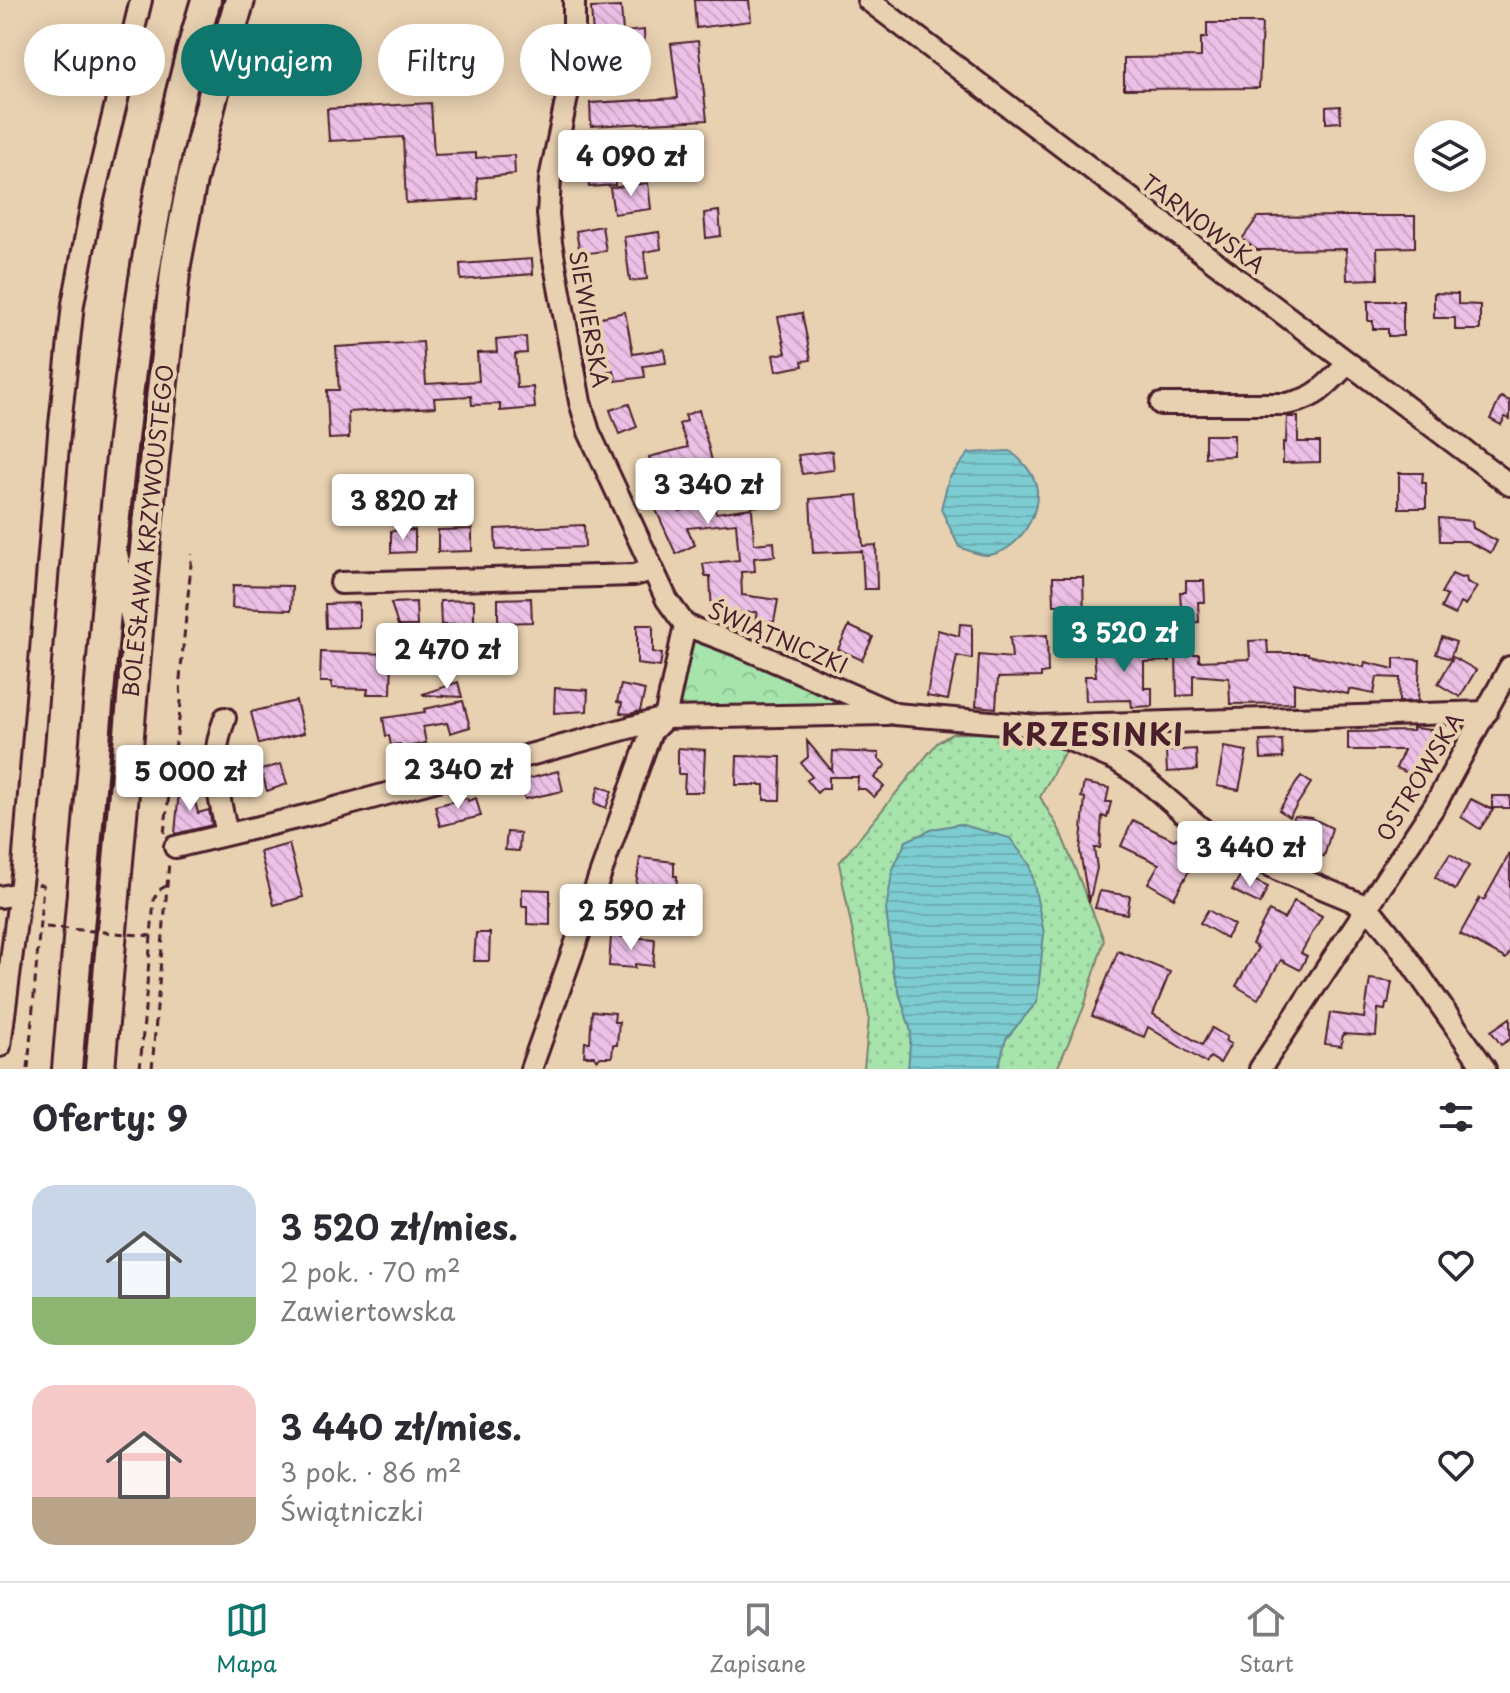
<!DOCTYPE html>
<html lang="pl">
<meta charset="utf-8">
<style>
body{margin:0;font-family:"Playpen Sans",sans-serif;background:#f2f2f3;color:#2b2b33;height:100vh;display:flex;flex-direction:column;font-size:30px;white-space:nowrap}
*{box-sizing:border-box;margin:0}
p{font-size:26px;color:#7c7c81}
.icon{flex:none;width:44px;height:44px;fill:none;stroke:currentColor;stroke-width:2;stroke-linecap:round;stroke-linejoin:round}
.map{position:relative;height:1069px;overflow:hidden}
.sheet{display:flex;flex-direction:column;background:#fff;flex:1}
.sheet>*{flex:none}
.top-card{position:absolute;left:24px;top:24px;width:800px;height:72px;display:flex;gap:16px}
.fabs{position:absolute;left:1414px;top:120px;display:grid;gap:16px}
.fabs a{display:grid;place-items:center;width:72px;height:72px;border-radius:50%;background:#fff;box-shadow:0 4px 20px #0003;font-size:40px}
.price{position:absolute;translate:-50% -68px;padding:0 18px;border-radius:8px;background:#fff;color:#222;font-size:26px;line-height:52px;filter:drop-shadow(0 2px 4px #0008)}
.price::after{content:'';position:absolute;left:50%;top:48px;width:24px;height:18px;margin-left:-12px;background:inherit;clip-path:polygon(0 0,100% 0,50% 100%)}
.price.active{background:#0f766e;color:#fff}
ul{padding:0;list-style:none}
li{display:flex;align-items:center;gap:24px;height:200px;padding:0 32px}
li span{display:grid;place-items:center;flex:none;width:224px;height:160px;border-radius:24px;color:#555}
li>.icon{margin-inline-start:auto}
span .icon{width:96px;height:96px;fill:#fffc;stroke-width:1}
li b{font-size:34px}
h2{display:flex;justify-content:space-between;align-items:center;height:96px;padding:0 32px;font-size:34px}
.pill{padding:0 28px;border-radius:36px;background:#fff;box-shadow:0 4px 20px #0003;font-size:28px;line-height:72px}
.pill.active{background:#0f766e;color:#fff}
.tabs{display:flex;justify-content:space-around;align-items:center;height:112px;border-top:2px solid #e1e1e2;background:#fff;font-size:22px;color:#7c7c81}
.tabs a{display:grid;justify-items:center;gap:4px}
.tabs .active{color:#0f766e}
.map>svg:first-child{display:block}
.grass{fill:url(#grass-dots);stroke:#78826c;stroke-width:2}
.forest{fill:url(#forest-crowns);stroke:#78826c;stroke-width:2}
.water{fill:url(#water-rules);stroke:#67878f;stroke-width:2}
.building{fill:url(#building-back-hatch);stroke:#4a1f2b;stroke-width:2}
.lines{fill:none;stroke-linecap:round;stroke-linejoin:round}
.minor-casing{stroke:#4a1f2b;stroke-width:26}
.highway-casing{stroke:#4a1f2b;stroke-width:34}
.path{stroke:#4a1f2b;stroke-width:3;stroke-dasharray:8 6;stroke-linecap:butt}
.minor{stroke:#e8d1b1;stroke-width:20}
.highway{stroke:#e8d1b1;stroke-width:28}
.path-bridge{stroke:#4a1f2b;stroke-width:3;stroke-dasharray:8 6;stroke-linecap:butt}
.labels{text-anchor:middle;stroke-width:8;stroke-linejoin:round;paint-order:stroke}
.street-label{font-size:22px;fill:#4a1f2b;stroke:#e8d1b1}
.district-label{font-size:30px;font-weight:bold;letter-spacing:2px;fill:#4a1f2b;stroke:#e8d1b1}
</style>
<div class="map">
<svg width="1510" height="1069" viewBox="0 0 1510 1069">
<defs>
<pattern id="grass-dots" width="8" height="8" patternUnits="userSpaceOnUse" patternTransform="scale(2)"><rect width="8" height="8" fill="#a6e4ac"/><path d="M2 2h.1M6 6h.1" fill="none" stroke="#90c394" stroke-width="1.8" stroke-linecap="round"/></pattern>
<pattern id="forest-crowns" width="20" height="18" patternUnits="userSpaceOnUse" patternTransform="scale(2)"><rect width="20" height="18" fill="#a6e4ac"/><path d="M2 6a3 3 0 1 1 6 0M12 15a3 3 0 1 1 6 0" fill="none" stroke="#90c394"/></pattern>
<pattern id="water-rules" width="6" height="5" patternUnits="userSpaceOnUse" patternTransform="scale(2)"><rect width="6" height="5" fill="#7bccd1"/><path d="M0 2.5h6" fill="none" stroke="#6cafb4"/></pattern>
<pattern id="building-back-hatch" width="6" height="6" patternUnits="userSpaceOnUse" patternTransform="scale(2)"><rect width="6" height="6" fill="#edc1e7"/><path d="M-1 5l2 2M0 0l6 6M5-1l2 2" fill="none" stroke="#cda5c6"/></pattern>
</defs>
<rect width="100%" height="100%" fill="#e8d1b1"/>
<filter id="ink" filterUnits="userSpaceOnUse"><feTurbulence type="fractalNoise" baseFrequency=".0125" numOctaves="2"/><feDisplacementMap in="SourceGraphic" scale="16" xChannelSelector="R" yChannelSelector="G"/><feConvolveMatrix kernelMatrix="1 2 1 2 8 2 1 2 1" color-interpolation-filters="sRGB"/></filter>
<g filter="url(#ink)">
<g class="grass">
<path d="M217 0H229L133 539 123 537 166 200Z"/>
<path d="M953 733 1042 734 1066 749 1040 797 1059 829 1104 940 1084 1007 1057 1069H864L869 1017 839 863 937 743Z"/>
</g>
<path class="forest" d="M702 635 865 710 674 711 685 642Z"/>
<g class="water">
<path d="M1010 451C1022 460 1036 475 1037 491 1038 519 1017 551 989 555 980 556 968 550 959 547L941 509 949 478 969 453Z"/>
<path d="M959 824 1010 838 1030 865 1044 933 1037 1002 1006 1039 998 1069H908L911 1032 893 972 886 909 893 869 906 841 933 829Z"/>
</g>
<g class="building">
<path d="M694 0H749L751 21 696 28Z"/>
<path d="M621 7 623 32 644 30 645 58 625 60V65L607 66 608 77 590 78 587 49H594L591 8Z"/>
<path d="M1207 23H1262L1259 88 1124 89V58L1201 57V38H1207Z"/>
<path d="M698 41 707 120 591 126 590 103 678 98 671 44Z"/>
<path d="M466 46 467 69 412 72V48Z"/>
<path d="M431 103 434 155 476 153V158L514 155 515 174 477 178 478 199 406 203 403 137 329 141 327 109Z"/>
<path d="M1340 106 1341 122 1326 123V107Z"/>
<path d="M614 155 615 185 589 187 587 156Z"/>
<path d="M648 183 651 209 614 214 610 188Z"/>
<path d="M719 211 721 236 706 238 704 213Z"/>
<path d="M1346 216H1415V247L1377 248 1378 279 1347 280 1346 249 1257 250 1242 239 1258 217Z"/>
<path d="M602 226 606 251 580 254 576 231Z"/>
<path d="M659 232 661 249 644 252 647 279 630 281 624 237Z"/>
<path d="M532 259 533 274 461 280 460 264Z"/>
<path d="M1434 293 1458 294V304L1480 305V330H1455V318H1434Z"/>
<path d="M1368 301H1403V336H1388V329H1373V321H1368Z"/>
<path d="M625 312 633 354 664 349 666 363 643 366 645 377 616 381 614 371 588 375 585 358 600 356 593 319Z"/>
<path d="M802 313 811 360 802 361 803 366 776 371 773 355 786 353 778 317Z"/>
<path d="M526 337 527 353 515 354 517 388 533 387 535 408 500 411V404L472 405 471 396 434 398 435 407 348 412 349 438 329 439 327 390H339L336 347 423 342 426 384 479 381 477 353 497 352 496 340Z"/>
<path d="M1501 397 1510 401V419L1505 417 1501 425 1490 419Z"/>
<path d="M629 404 637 427 619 434 610 410Z"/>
<path d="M699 410 712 461 662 473 680 511 712 502 716 513 752 508 754 544 774 542 775 556 754 558 755 571 741 572 742 595 778 600 774 622 755 620 757 612 712 614 710 576H705L703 564 739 560 736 523 687 528 695 545 676 554 637 468 651 464 649 457 688 447 679 424 687 421 685 415Z"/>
<path d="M1287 417H1298V442H1320V462L1283 463V442L1286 443Z"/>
<path d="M1205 435H1234V456L1205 457Z"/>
<path d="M832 451 834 470 802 474 798 455Z"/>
<path d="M1399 473H1423L1422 483H1426V508H1399Z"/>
<path d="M770 485 772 504 752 507 750 491Z"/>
<path d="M858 495 863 546 876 545 877 589H864L862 551 813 553 810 499Z"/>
<path d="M1439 518 1472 521 1473 528 1497 541 1491 553 1467 541H1440Z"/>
<path d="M584 525 585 547 496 550 495 529Z"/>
<path d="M472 529V551L438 552V530Z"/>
<path d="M415 530V552L391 553V531Z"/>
<path d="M1452 574 1461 578 1466 577 1467 582 1477 587 1465 605 1460 603 1455 615 1441 608 1447 596 1441 593Z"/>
<path d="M1053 577H1083L1084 625H1068L1067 605H1054Z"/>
<path d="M1186 581H1204L1205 602H1198L1199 622 1182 623 1180 592H1186Z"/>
<path d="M233 585 292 586 291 610 232 608Z"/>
<path d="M531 598 532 622 498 623V599Z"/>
<path d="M474 600V624L441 625 440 601Z"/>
<path d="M416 602 417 626H398L391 603Z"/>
<path d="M359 603V627L326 628 325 604Z"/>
<path d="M960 624 972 625V659L957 656 948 700 927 696 938 630 959 636Z"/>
<path d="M637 625H653V652L662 654 660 667 637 664Z"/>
<path d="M849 626 873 637 862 660 838 649Z"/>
<path d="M1047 635 1048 673 1041 674V677L998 678 996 708 976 706 979 655 1012 658 1010 637Z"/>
<path d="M1442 637 1456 642 1450 659 1436 654Z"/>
<path d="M1267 640 1268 653H1308V655L1364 667 1365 662 1394 669V658L1420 660 1418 701 1399 702 1400 678 1377 677 1374 694 1349 689 1348 694 1294 683V703L1230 704 1229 678 1193 675V695L1177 696 1176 654H1199V661L1250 659 1249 641Z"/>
<path d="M1169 644 1170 661 1144 662V688H1152V706L1132 707 1131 700 1086 701 1085 676H1096L1094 653 1112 651V646Z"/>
<path d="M321 652 392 654 391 694H367L368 689 332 688V682H320Z"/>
<path d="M1453 657 1476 670 1460 697 1438 684Z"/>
<path d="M458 682 462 697 424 695 423 694Z"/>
<path d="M621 685 645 690 640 711 629 714 620 713 622 703 617 702Z"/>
<path d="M555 688 588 690 587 711 554 713Z"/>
<path d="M296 701 304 733 259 744 251 712Z"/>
<path d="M463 701 470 727 450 733 447 723 423 727 426 743 401 748 400 744 391 745 389 736H386L383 718 425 712 424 709Z"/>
<path d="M1413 728 1431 730 1430 749 1433 750 1428 762 1422 759 1415 776 1396 768 1404 750H1348V732L1413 731Z"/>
<path d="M1282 740 1283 758 1261 759 1260 741Z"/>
<path d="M807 741 832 771 833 751 879 753V759L886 765 874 778 884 786 874 797 865 789H857L858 777H829V789H821L817 793 807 780 812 777 801 763 808 757Z"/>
<path d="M1224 747 1247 751 1239 790 1217 786Z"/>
<path d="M678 748 705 750 703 792H684L685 774H678Z"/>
<path d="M1196 749 1197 770 1167 772 1166 751Z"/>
<path d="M737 756 781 757 780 800H764V785H736Z"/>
<path d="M281 764 287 784 267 791 261 770Z"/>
<path d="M558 771 563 791 525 799 523 794 516 792 521 787 520 781Z"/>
<path d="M1301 776 1311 783 1289 817 1279 810Z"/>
<path d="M1084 783 1109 788 1106 802H1111L1107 818 1102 816 1100 848H1094L1097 868 1089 903 1080 852 1085 798 1081 797Z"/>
<path d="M599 786 612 791 606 808 594 803Z"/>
<path d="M191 787 198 813 209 810 212 825 175 834 179 790Z"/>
<rect x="1492" y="796" width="18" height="12"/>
<path d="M467 798 468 801 476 798 481 816 440 826 435 806Z"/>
<path d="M1471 799 1493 810 1480 829 1461 817Z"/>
<path d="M1294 816 1312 818 1332 828 1324 857 1303 846 1306 841 1292 840Z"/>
<path d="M1133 820 1174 840 1176 838 1195 851 1191 857 1195 860 1174 898 1148 883 1159 864 1121 846Z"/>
<path d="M507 832 520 833 519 851 505 850Z"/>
<path d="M289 844 303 897 274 905 260 852Z"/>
<path d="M1510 853V952L1506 959 1460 934 1480 898 1484 900Z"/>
<path d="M1450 854 1469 866 1455 890 1435 877Z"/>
<path d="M640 858 674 862V876H677L676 893H673L672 903 638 901 639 885H636Z"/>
<path d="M1241 874 1268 887 1260 904 1232 890Z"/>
<path d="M522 889 550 890V925L527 924V906H522Z"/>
<path d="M1100 891 1130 896 1127 914 1095 908Z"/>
<path d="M1294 901 1322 916 1301 953 1307 956 1300 970 1281 960 1258 999 1236 986 1258 948 1252 944 1269 911 1284 919Z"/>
<path d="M1208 910 1234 925 1226 938 1200 923Z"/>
<path d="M476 933H490L489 961H474Z"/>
<path d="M611 936 655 939 653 966 635 964V968L609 966Z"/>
<path d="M1118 951 1170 972 1153 1014 1202 1045 1212 1028 1227 1037 1225 1041 1231 1044 1220 1063 1210 1057 1206 1063 1148 1027 1144 1037 1092 1016Z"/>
<path d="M1370 979 1392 982 1388 1004H1386L1385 1010 1378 1009 1376 1036 1343 1034 1341 1046 1325 1044 1330 1013 1364 1018Z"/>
<path d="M592 1011 615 1013 614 1022H619L617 1045H613L612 1057H601L597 1060 594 1056H584L585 1042H590Z"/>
<path d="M1510 1018V1039L1501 1045 1491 1031Z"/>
</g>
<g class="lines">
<defs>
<g id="minor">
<path d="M574 0V63L550 179 548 214 551 243 580 402 589 432 667 600 685 625"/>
<path d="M868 0 1510 485"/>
<path d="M1161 404H1286C1319 398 1324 386 1348 364"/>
<path d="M117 554 133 625"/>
<path d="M341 583 634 575 652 570"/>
<path d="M685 625 740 646 895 714 1039 726 1487 712"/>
<path d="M225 718C208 762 218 790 227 834"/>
<path d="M665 718 685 625"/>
<path d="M1042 728 1116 760 1143 778 1208 834 1281 871 1368 907 1397 943 1485 1069"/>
<path d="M175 847 313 814 665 718 887 714"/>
<path d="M0 897 20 893"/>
<path d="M0 1046 23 867 59 434 73 304 92 203 141 0"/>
<path d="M531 1069 651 732 665 718"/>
<path d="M1260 1069 1435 805 1510 667"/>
</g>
<g id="highway">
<path d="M67 1069C80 917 93 764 106 612 125 403 145 202 206 0"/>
<path d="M100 1069 147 527 176 264 192 180 222 60 240 0"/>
</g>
</defs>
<use href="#minor" class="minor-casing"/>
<use href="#highway" class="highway-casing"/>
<g class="path">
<path d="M164 833 181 704 180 679 192 554"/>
<path d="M28 1069 43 885 36 884"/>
<path d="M140 1069 154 900 157 891 166 886"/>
<path d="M152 1069 169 862"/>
</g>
<use href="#minor" class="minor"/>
<use href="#highway" class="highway"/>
<path class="path-bridge" d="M46 927 151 936"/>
</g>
</g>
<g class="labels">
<g class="street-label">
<text transform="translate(1203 224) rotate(37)" y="8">TARNOWSKA</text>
<text transform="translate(589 319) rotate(80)" y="8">SIEWIERSKA</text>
<text transform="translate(148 531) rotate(-84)" y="8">BOLESŁAWA KRZYWOUSTEGO</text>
<text transform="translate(778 638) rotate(23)" y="8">ŚWIĄTNICZKI</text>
<text transform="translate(1420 777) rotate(-59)" y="8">OSTROWSKA</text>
</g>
<g class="district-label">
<text x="1093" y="746">KRZESINKI</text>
</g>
</g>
</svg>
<div class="fabs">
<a><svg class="icon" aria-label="layers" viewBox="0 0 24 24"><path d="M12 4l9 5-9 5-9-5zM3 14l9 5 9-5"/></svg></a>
</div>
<b class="price" style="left:631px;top:198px">4 090 zł</b>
<b class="price" style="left:708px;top:526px">3 340 zł</b>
<b class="price" style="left:403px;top:542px">3 820 zł</b>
<b class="price active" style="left:1124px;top:674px">3 520 zł</b>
<b class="price" style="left:447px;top:691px">2 470 zł</b>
<b class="price" style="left:458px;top:811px">2 340 zł</b>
<b class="price" style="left:190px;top:813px">5 000 zł</b>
<b class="price" style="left:1250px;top:889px">3 440 zł</b>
<b class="price" style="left:631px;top:952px">2 590 zł</b>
<div class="top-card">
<a class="pill">Kupno</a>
<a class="pill active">Wynajem</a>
<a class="pill">Filtry</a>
<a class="pill">Nowe</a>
</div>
</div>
<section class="sheet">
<h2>Oferty: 9<svg class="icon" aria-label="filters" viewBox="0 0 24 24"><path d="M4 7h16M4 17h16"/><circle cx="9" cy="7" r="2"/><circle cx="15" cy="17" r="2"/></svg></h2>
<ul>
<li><span style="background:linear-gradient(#c9d6e8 70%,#8fb573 0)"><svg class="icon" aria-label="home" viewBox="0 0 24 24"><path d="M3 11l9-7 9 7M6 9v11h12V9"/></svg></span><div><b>3 520 zł/mies.</b><p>2 pok. · 70 m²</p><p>Zawiertowska</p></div><svg class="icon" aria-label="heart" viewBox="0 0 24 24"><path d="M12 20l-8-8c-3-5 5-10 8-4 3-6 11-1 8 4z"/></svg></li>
<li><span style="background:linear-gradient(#f6c9c9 70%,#b9a48a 0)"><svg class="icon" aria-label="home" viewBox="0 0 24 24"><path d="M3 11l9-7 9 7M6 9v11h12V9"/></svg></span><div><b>3 440 zł/mies.</b><p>3 pok. · 86 m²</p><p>Świątniczki</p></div><svg class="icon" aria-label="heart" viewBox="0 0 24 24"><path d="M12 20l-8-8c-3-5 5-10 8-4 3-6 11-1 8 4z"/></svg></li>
</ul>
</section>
<nav class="tabs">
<a class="active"><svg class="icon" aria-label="map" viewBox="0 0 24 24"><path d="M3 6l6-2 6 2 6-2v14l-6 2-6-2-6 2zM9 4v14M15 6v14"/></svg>Mapa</a>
<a><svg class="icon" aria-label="saved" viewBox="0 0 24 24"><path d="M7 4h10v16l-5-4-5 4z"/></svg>Zapisane</a>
<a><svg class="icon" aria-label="home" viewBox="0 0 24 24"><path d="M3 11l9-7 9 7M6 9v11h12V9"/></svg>Start</a>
</nav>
